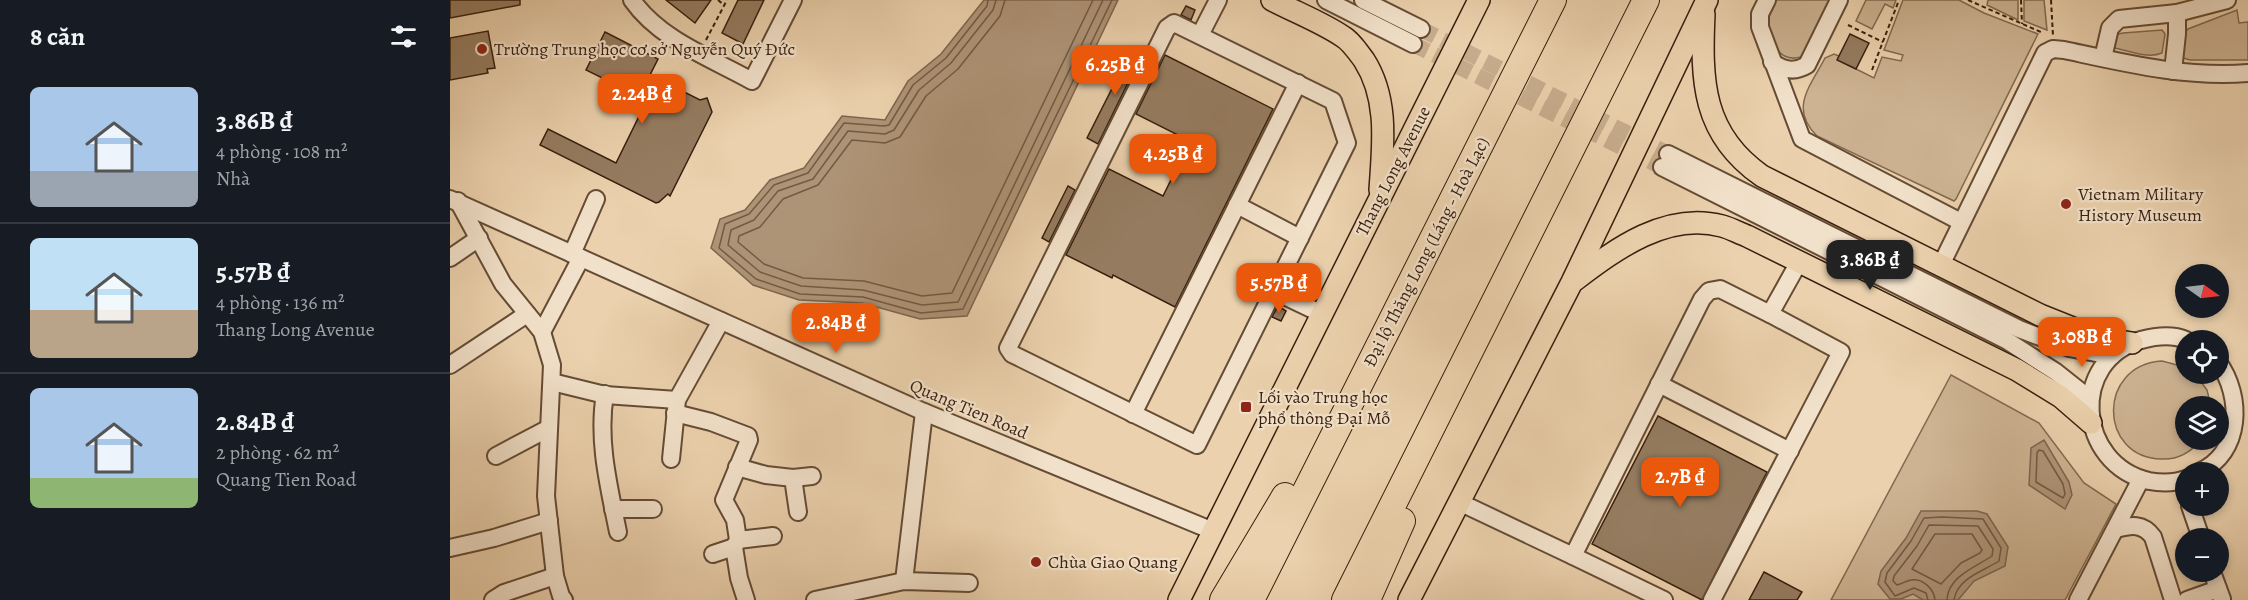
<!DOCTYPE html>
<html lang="vi">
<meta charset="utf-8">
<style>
body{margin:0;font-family:Alegreya,serif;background:#20242c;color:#f1f3f6;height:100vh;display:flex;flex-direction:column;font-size:22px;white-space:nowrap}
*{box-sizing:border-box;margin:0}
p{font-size:20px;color:#9ea1a6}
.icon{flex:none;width:33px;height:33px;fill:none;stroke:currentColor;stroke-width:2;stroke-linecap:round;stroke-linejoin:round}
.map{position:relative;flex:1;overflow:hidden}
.details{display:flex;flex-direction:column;background:#171b24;width:450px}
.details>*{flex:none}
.needle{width:39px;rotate:104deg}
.tools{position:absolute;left:1725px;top:264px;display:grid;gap:12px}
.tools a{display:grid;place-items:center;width:54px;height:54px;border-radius:50%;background:#171b24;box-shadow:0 3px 9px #0003;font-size:30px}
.price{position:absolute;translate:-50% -51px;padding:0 14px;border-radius:12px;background:#ea580c;color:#fff;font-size:20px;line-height:39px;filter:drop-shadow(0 2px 3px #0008)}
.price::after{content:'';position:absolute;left:50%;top:36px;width:18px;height:14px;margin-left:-9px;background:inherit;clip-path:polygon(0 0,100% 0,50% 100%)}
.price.current{background:#222;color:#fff}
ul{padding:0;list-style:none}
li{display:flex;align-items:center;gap:18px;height:150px;padding:0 30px}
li+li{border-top:2px solid #363941}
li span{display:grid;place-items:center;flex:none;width:168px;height:120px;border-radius:9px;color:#555}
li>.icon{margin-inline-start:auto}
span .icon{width:72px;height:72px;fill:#fffc;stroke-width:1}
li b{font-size:26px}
h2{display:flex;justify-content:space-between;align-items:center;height:72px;padding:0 30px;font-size:26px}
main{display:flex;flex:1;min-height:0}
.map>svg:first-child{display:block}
.green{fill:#cdb392;stroke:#826950;stroke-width:1.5}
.water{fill:#ae9477;stroke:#7f654d;stroke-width:1.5}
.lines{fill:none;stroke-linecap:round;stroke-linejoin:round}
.shore{stroke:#735a42;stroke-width:1.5}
.building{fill:#957c60;stroke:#381f0d;stroke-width:1.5}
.minor-tunnel{stroke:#c7ad8d;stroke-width:16;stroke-dasharray:16 8;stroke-linecap:butt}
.minor-casing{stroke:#654c35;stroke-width:20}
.major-casing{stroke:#381f0d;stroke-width:24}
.highway-casing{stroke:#381f0d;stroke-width:28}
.path{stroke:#381f0d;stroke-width:2;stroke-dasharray:4.5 3;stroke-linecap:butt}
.minor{stroke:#f2e1ca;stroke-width:16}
.major{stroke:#ebd1ad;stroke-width:21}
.highway{stroke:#ebd1ad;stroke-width:26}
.poi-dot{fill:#8f2418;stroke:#f2e1ca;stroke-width:2}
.labels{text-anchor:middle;stroke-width:4.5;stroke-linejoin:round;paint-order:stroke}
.poi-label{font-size:18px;fill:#381f0d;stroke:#f2e1ca;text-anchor:start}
.street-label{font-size:18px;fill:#381f0d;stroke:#f2e1ca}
</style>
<main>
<section class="details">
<h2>8 căn<svg class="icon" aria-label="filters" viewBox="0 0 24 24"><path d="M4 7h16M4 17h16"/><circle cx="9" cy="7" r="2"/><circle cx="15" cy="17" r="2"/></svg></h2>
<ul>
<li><span style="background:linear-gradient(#a9c7e8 70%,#9aa5b1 0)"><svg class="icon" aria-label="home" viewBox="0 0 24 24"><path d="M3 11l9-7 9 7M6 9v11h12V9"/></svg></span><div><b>3.86B ₫</b><p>4 phòng · 108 m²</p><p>Nhà</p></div></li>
<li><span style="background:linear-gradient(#bfe0f5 60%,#b9a48a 0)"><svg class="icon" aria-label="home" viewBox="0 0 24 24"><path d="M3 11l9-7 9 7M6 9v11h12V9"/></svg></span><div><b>5.57B ₫</b><p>4 phòng · 136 m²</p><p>Thang Long Avenue</p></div></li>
<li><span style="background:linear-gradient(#a9c7e8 75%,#8fb573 0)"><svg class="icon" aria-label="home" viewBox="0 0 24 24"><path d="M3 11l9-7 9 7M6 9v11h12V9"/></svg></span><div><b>2.84B ₫</b><p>2 phòng · 62 m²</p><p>Quang Tien Road</p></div></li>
</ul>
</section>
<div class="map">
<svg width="1798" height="600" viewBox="0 0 1798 600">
<rect width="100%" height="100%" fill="#ebd1ad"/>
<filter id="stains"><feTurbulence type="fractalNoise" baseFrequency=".00333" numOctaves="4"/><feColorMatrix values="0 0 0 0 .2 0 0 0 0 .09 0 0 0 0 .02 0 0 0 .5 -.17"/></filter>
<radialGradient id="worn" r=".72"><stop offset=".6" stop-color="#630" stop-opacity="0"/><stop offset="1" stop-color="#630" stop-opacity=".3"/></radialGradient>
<g class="green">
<path d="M1325 0H1381L1351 57C1326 64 1320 37 1317 18Z"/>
<path d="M1416 0H1446L1443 8 1435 4 1422 29 1406 21Z"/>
<path d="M1453 0H1509L1534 13 1588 34 1506 199 1504 201 1367 136C1339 108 1360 87 1375 58L1384 54 1389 56 1388 60 1424 78 1432 57 1451 61 1453 55 1434 50Z"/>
<path d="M1538 0H1568V20L1537 5Z"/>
<path d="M1574 0H1594L1597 30 1574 21Z"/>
<path d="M1787 10 1789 23 1798 22V60H1740L1733 58 1734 34 1738 29Z"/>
<path d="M1712 30 1715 34 1712 53C1698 59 1679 51 1665 48L1664 44 1668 34 1673 33Z"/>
<path d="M1712 361 1735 367 1736 374 1746 375 1757 390 1761 406H1736V440H1751C1741 452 1727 460 1711 459 1648 457 1647 365 1712 361Z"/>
<path d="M1501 375 1589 423 1634 483 1666 504 1615 600H1381Z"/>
</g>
<g class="water">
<path d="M534 0H668L517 316 470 319 412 303 349 300 303 285 261 248 270 219 295 210 320 180 354 168 392 116 435 120 458 81 491 54Z"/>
<path d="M1594 440 1619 482 1622 495 1615 509 1579 485 1581 448Z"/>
<path d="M1471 511H1527L1537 514 1558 547 1555 566 1524 581 1508 600H1473L1463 594 1451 599H1440L1428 584 1431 571 1456 538Z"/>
</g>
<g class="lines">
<g class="shore">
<path d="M538 0 537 6 496 58 463 85 439 125 434 126 394 123 358 173 324 185 299 214 275 224 269 248 306 279 350 294 413 297 471 313 513 309 662 0"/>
<path d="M546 0 543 10 501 63 469 90 444 130 435 134 398 131 363 179 328 191 304 220 281 230 278 245 310 272 351 286 413 290 472 305 508 302 653 0"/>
<path d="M555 0 550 16 508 69 476 96 450 137 435 143 402 140 368 185 333 199 310 227 289 236 288 242 314 264 353 278 414 281 472 296 502 293 643 0"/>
<path d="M1589 450 1593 451 1613 484 1615 494 1613 498 1586 482 1587 453Z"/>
<path d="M1485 534H1522L1532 550 1530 553 1511 563 1491 584 1462 569Z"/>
<path d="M1478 600 1476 593 1464 588 1445 596 1435 582 1437 573 1461 541 1474 518 1492 517 1533 519 1551 548 1549 561C1534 571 1507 578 1504 600"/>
<path d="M1485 600C1484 589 1473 578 1461 580 1456 581 1451 584 1447 585L1443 581 1444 576 1467 546 1479 525 1528 526 1543 549 1542 556C1526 567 1498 576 1497 600"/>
</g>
</g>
<g class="building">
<path d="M0 0H70V5L0 18Z"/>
<path d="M216 0H261L245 23Z"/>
<path d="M288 0H314L293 44 272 33Z"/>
<path d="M736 6 745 10 741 20 731 15Z"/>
<path d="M38 31 45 68 37 69 38 73 0 80V38Z"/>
<path d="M155 32 208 59 200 75 250 100 257 98 262 112 220 196 218 194 209 202 206 203 90 145 98 129 166 163 197 100 136 70Z"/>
<path d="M1400 34 1419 43 1406 69 1387 60Z"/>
<path d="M683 47 693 52 648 144 637 138Z"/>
<path d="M715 55 823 109 725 307 663 275 662 278 616 255 659 169 713 196 740 141 686 114Z"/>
<path d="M618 186 625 190 599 242 592 238Z"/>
<path d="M828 306 836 311 831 321 822 317Z"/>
<path d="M1208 416 1317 472 1252 600 1142 544Z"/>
<path d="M1314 572 1352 592 1347 600H1299Z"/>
</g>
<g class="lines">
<g class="minor-tunnel">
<path d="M971 29 1218 154"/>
<path d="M963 44 1212 167"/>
</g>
<defs>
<g id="minor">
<path d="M182 0C210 40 261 58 302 81L343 0"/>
<path d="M876 0 963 44"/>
<path d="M913 0 971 29"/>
<path d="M1317 0 1310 14V27L1352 139 1511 222"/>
<path d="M724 23 883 101 897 143 747 445 562 354 558 348 717 28Z"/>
<path d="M750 35 768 0"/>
<path d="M1653 58 1660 28 1669 19 1727 13 1777 0"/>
<path d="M1322 62C1333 70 1344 73 1357 65L1389 0"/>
<path d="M1723 71 1727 34V13"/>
<path d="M1218 154 1569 329 1619 348 1662 356"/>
<path d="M1212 167 1556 340 1606 372 1640 399"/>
<path d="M0 199 474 412 763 531"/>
<path d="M8 201 53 284 92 332 102 365 96 496 105 576 111 596 114 600"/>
<path d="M787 205 850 238"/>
<path d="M122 254 146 199"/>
<path d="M0 258 29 238"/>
<path d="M1491 265 1595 53 1603 49 1614 50C1675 63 1735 78 1798 73"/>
<path d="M824 291 872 314"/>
<path d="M92 332 131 258"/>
<path d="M0 365 77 314"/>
<path d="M102 382 155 395 227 400"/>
<path d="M1209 384 1340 451"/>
<path d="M155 394C147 440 159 487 168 532"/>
<path d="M225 413 261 422 298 436 299 440 274 500 285 520 288 540 284 547 289 578 296 600"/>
<path d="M683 414 848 83"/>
<path d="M46 456 99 428"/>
<path d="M221 459 227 400 271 321"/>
<path d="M287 467 316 475 343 478 348 512"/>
<path d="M1749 472C1792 453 1793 396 1768 362"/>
<path d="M343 478 362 476"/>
<path d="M1736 479C1725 483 1710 483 1699 481 1626 464 1619 360 1691 340 1706 336 1722 334 1736 340"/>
<path d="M1009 502 1123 556 1252 299 1259 291 1270 289 1320 314 1349 262"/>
<path d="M1740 506 1751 538"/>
<path d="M163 509H203"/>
<path d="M1666 529C1681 525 1693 523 1703 537L1723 600"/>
<path d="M288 540 323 536"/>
<path d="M0 548 44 538 99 521"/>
<path d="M263 554 284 547"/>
<path d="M1123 556 1214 600"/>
<path d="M1762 572 1772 599"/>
<path d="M454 581 474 412"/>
<path d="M43 600 54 593 105 576"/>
<path d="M365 600 454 581 519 583"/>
<path d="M1262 600 1391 352 1320 314"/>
<path d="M1628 600 1691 479"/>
<path d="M1737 600 1768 589"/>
</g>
<g id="major">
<path d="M822 0C845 12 871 22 892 36 901 41 908 52 914 60 939 99 933 145 930 190"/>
<path d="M1254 14C1251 81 1252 134 1312 176L1590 315 1645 337 1682 343"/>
<path d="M1125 280C1166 249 1217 211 1272 226 1280 228 1289 233 1297 236L1567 370 1611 397 1641 423"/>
<path d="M729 600 1029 0"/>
<path d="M959 600 1122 282 1257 0"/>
</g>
<g id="highway">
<path d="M773 600 835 496"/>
<path d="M801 600 1103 0"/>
<path d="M895 600 1196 0"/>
<path d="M917 600 952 521"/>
</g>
</defs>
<use href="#minor" class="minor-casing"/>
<use href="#major" class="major-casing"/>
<use href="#highway" class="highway-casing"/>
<g class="path">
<path d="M268 0 274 5"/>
<path d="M1518 0 1593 33"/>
<path d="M1571 0 1572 24"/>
<path d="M1601 0 1603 36"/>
<path d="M1398 25 1433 42"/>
<path d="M256 40 277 0"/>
<path d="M1422 70 1449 0"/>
</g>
<use href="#minor" class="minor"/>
<use href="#major" class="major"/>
<use href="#highway" class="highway"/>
</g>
<g class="poi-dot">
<circle cx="32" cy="49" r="6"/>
<circle cx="1616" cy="204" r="6"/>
<rect x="790" y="401" width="12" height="12" rx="3"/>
<circle cx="586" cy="562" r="6"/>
</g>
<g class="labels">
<g class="poi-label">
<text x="44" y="55">Trường Trung học cơ sở Nguyễn Quý Đức</text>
<text x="1628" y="200">Vietnam Military<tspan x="1628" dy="21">History Museum</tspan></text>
<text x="808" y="403">Lối vào Trung học<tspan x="808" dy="21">phổ thông Đại Mỗ</tspan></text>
<text x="598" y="568">Chùa Giao Quang</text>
</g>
<g class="street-label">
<text transform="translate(943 171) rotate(-63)" y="6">Thang Long Avenue</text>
<text transform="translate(976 252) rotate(-63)" y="6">Đại lộ Thăng Long (Láng - Hoà Lạc)</text>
<text transform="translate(519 409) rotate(23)" y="6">Quang Tien Road</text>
</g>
</g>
<rect width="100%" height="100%" filter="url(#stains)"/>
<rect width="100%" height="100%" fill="url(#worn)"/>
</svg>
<div class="tools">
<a><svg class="needle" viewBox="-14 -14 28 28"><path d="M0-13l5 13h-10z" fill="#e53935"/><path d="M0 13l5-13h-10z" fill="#9ea1a6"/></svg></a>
<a><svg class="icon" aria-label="locate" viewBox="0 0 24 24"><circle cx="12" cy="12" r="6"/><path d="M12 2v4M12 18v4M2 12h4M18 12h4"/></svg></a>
<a><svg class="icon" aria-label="layers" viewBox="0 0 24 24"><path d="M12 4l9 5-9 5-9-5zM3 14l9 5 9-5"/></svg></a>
<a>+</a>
<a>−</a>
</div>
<b class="price" style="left:665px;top:96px">6.25B ₫</b>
<b class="price" style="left:192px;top:125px">2.24B ₫</b>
<b class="price" style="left:723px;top:185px">4.25B ₫</b>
<b class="price current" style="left:1420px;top:291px">3.86B ₫</b>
<b class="price" style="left:829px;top:314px">5.57B ₫</b>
<b class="price" style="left:386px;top:354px">2.84B ₫</b>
<b class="price" style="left:1632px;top:368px">3.08B ₫</b>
<b class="price" style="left:1230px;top:508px">2.7B ₫</b>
</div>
</main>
